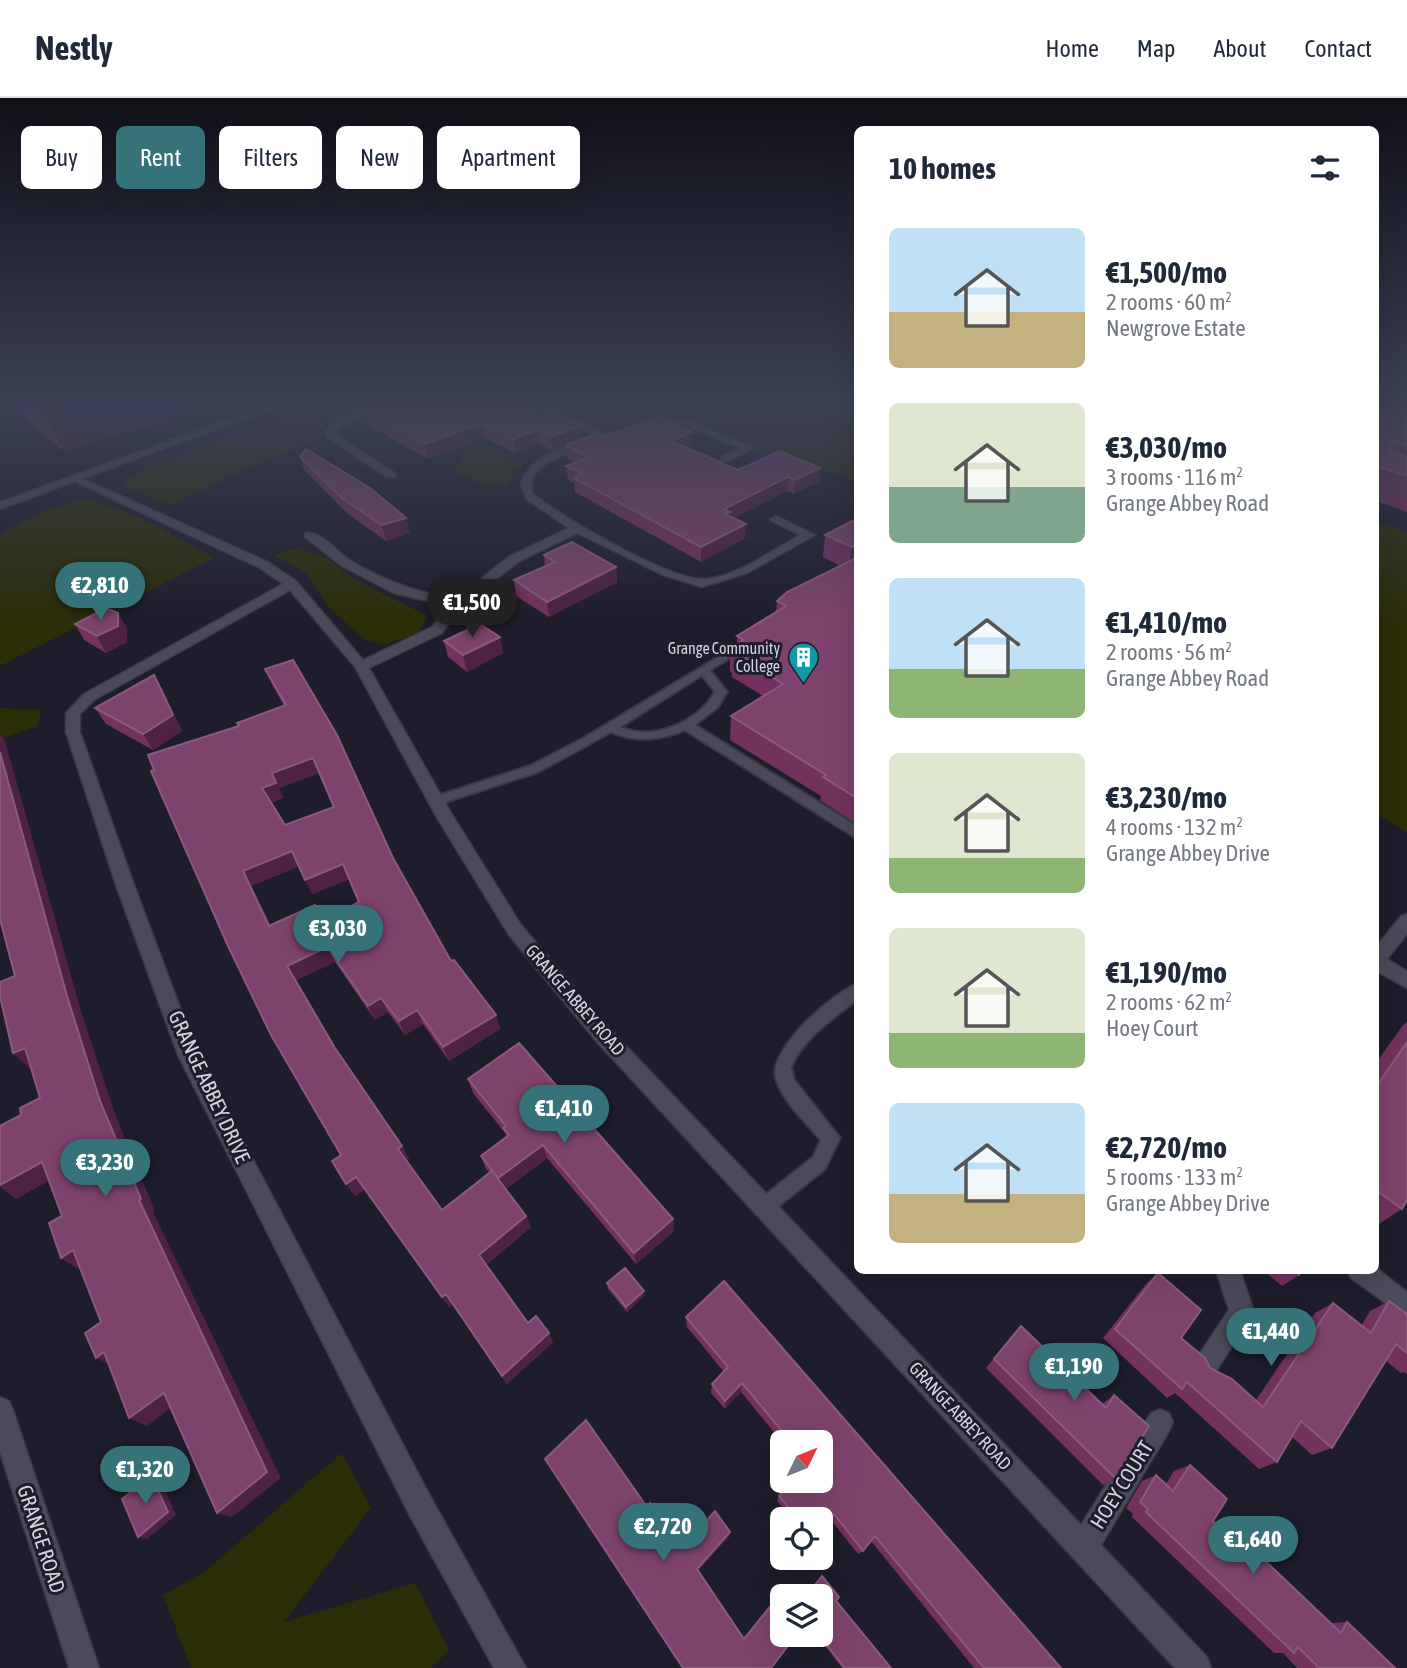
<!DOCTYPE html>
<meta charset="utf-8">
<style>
body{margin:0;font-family:"Asap Condensed",sans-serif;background:#f6f6f7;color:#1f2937;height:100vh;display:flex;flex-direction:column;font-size:26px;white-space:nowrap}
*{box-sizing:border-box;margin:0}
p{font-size:23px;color:#747a83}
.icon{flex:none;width:38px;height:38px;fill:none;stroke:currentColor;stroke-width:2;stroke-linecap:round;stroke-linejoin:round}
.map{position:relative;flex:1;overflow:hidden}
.sheet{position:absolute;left:854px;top:28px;width:525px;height:1148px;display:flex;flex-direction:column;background:#fff;border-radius:10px;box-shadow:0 7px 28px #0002}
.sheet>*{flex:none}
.hud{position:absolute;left:21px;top:28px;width:665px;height:63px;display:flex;gap:14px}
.needle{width:46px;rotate:47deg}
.buttons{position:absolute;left:770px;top:1332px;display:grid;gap:14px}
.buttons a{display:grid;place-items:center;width:63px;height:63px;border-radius:10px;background:#fff;box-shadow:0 7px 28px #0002;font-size:35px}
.price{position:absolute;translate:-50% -60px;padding:0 16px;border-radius:24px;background:#367379;color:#fff;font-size:23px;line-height:46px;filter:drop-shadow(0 2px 4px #0008)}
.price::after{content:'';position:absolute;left:50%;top:42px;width:21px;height:16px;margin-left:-10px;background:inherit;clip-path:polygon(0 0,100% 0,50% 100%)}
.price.on{background:#222;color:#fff}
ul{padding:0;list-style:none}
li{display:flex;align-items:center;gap:21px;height:175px;padding:0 35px}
li span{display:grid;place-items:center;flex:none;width:196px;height:140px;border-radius:10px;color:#555}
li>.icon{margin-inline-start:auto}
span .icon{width:84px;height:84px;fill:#fffc;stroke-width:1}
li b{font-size:30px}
h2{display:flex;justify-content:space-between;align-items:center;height:84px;padding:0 35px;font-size:30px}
.pill{padding:0 24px;border-radius:10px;background:#fff;box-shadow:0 7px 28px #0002;font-size:24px;line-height:63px}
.pill.on{background:#367379;color:#fff}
header{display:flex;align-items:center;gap:42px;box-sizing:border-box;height:98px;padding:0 35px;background:#fff;border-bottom:2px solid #e0e1e3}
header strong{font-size:33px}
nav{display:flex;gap:38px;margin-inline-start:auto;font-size:24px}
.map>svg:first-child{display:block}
.green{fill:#2b2d06}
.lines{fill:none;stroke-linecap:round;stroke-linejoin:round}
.lane-casing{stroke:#393843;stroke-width:4}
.street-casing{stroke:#393843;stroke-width:3}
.secondary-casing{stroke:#393843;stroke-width:3}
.lane{fill:#4b4a5a;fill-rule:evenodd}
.street{fill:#4b4a5a;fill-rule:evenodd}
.secondary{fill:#4b4a5a;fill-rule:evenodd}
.wall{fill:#73315e;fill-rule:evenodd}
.shaded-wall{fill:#4d2244}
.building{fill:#7e436c;stroke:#8b597e;stroke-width:2;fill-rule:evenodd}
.labels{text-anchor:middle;stroke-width:6;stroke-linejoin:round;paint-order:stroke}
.far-poi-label{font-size:16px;fill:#d3d3dc;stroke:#1e1d2b;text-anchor:end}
.street-label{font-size:18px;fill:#d3d3dc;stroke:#1e1d2b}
.near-street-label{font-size:21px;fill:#d3d3dc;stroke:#1e1d2b}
</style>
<header>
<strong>Nestly</strong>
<nav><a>Home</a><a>Map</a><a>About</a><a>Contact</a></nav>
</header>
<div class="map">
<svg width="1407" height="1570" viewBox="0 0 1407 1570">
<rect width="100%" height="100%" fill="#1e1d2b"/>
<g class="green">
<path d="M308 306H366L325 325 318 343 252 368 170 407 125 389V380Z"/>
<path d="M548 306H857V385L789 356H763L692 327 644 323 607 335Z"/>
<path d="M481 345 523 367 512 375 509 387 486 389 454 372 464 352Z"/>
<path d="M88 400 143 421 214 460 0 568V438C28 418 55 408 88 400Z"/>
<path d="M1376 424 1407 434V734L1376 716Z"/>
<path d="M297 450 326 460 354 481 427 518 419 535 383 547 365 542 331 512 307 475 273 457Z"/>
<path d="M0 610 41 612 38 628 0 641Z"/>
<path d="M342 1355 371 1410 284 1524 415 1485 449 1552 431 1570H191L163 1497 204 1474Z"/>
</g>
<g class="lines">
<defs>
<g id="lane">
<path d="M745 543 750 546 749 548 710 572 727 594 718 609 695 627 858 729V741L685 632C662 642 635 645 611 634L538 674 436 707 430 703 431 700 530 668 584 640ZM702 577 715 594C698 624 653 644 620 629Z"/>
<path d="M858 886V901C834 920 803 940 791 969L794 982 840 1040 825 1071 770 1115 764 1118 758 1115 755 1109 758 1103 813 1059 821 1042C806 1024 782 1003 776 980 768 952 833 894 858 886Z"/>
</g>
<g id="street">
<path d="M369 306H382L336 333 337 338 395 375V379H387L327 339 326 332 335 323Z"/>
<path d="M532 306H545L610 338 601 340Z"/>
<path d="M646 322 691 323 753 350 729 363H721V359L740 350 687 328 643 327 641 325Z"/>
<path d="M587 343 592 346 591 348C570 355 522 366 533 396 561 419 668 481 702 481 732 482 774 451 800 437L772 423 770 421 776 418 815 437 747 475 702 489 663 477 577 435 518 464 461 509 442 535 369 570 451 715 521 827 611 932 1081 1427 1151 1315 1160 1311 1169 1315 1173 1324 1169 1333 1101 1447 1207 1559 1211 1570H1175L597 944 509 837 436 718 355 569 290 492 94 602 80 616V634L134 787 197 955 430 1398 526 1570H494L410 1418 178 957 116 787 66 634V615L84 596 283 486 260 470 72 382 81 380 268 464 296 483 363 562 432 529 448 508 394 495 342 468 305 439V435C321 432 338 455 351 463 383 483 417 493 454 502L510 458 569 430 526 401 521 385C531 358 562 350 587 343Z"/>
<path d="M1407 816V836L1387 861 1407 873V890L1376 873V849L1401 818Z"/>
<path d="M1376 1170 1407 1194V1221L1351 1180 1347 1172H1376Z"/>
<path d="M1216 1172H1240L1254 1214 1214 1276 1205 1280 1196 1276 1192 1267 1229 1212Z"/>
</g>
<g id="secondary">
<path d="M271 306H285L0 411V404Z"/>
<path d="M0 1299 9 1303 13 1312 99 1570H69L0 1354Z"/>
</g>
</defs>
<use href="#lane" class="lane-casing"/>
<use href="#street" class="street-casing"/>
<use href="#secondary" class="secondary-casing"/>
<use href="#lane" class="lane"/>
<use href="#street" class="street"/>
<use href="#secondary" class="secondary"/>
</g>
<g class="wall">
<path d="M6 306H218L64 353Z"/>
<path d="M1376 306H1407V414L1376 403Z"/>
<path d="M364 313 540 318 581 328 582 341 692 334V348L687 350 738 372 819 384 794 396 787 393 734 420 745 440 701 464 575 394 574 385 568 382 566 368 575 365 568 361 566 348 553 353 540 346 515 355 485 340 428 361 368 327Z"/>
<path d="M300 359 410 435 386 443 348 416 305 373Z"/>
<path d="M858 420V727L820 702 821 698 730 642 731 618 763 598 732 579V575L730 573V550L737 547V538L776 514 777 503 841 468 823 459 825 437Z"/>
<path d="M544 457 616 469 617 484 549 519 516 498 514 482 545 468Z"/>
<path d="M118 515 127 531V544L106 555 84 542 75 526Z"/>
<path d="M500 539 503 555 467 574 448 559 444 543Z"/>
<path d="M265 571 393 760 451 863 496 917 500 931 449 963 423 926 405 937 388 914 375 922 335 864 296 882 337 953 402 1048 409 1061 406 1062 442 1112 490 1075 486 1071 481 1058 507 1039 505 1035 473 995 468 981 673 1121 674 1133 636 1166 547 1060 506 1091 526 1118 531 1129 486 1167 528 1225 549 1235 553 1244 507 1286 453 1206 449 1209 365 1091 355 1098 346 1086 341 1057 228 848 239 628 284 608 272 586ZM319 675 334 709 285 727 271 705 283 700 279 690ZM299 768 312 796 350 781 359 804 324 823 271 828 251 788Z"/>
<path d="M154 577 163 593 182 633 153 652 106 626 95 610Z"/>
<path d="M1407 924V1102L1402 1111 1376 1128V965L1403 927Z"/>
<path d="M1163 1172H1174L1168 1177Z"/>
<path d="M1263 1172H1302L1299 1177 1282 1188Z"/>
<path d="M1158 1175 1181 1240 1210 1270 1256 1302 1315 1215 1333 1205 1361 1228 1370 1213 1389 1203 1407 1216V1276L1404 1274 1401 1275 1386 1263 1332 1350 1312 1357 1292 1339 1277 1364 1259 1371 1175 1295 1167 1300 1103 1240 1146 1186Z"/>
<path d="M724 1183 1061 1570H974L871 1443 863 1453 858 1456 830 1421 821 1432V1421H791L777 1403 779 1398 793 1382H821V1344H782L741 1294 725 1311 711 1295 712 1286 724 1274 687 1229 686 1219Z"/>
<path d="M607 1185 644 1193V1198L627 1214 608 1191Z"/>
<path d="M1021 1228 1102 1306 1114 1297 1116 1381 1103 1387 986 1270Z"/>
<path d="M1190 1367 1213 1423 1250 1459 1259 1457 1331 1525 1347 1524 1395 1570H1297L1283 1555H1274L1132 1419 1133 1416 1126 1410 1142 1383 1156 1377 1166 1386 1174 1373Z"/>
<path d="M822 1478 836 1503 891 1570H842L816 1536H821V1498H805Z"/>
</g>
<g class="shaded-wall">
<path d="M66 306H218L64 353 43 312Z"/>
<path d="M483 325 485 340 428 361 425 346Z"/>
<path d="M581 328 582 342 553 353 551 339Z"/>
<path d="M538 332 540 346 515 355 513 341Z"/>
<path d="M692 334V348L671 356V343Z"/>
<path d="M820 370 819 384 794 396 795 382Z"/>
<path d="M788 379 787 393 730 422V428L724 411Z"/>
<path d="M406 420 410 435 386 443 382 427Z"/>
<path d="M746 426 745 440 701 464V449Z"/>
<path d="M858 447V468L849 472 852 449Z"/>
<path d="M616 469 617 484 549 519 547 504Z"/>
<path d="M118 515 127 531V544L106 555 97 538Z"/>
<path d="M500 539 503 555 467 574 463 557Z"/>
<path d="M154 577 163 593 182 633 153 652 143 636Z"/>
<path d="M0 637 5 643 81 913 115 1016 155 1113 153 1114 281 1380 232 1419 217 1415 139 1102 100 1003 67 898 0 654Z"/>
<path d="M313 660 320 675 279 690 283 700 270 705 262 690 272 675Z"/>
<path d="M292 753 299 768 251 788 278 843 269 828 243 773Z"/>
<path d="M343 766 350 781 312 796 305 782Z"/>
<path d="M327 849 335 864 296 882 287 868Z"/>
<path d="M381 900 388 914 375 922 368 908Z"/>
<path d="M417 912 423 926 405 937 399 923Z"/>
<path d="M496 917 500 931 449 963 443 949Z"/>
<path d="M25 950 41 964 29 970 13 955Z"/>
<path d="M543 1047 547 1060 503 1093 498 1080Z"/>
<path d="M402 1048 409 1061 405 1063 398 1051Z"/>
<path d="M42 1064 59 1077 16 1101 0 1089V1087Z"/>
<path d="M356 1079 365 1091 355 1098 346 1086Z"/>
<path d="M526 1118 531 1129 484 1168 479 1157Z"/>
<path d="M673 1121 674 1133 636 1166 634 1155Z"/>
<path d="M73 1152 89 1164 78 1171 61 1160Z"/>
<path d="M644 1193V1198L627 1214 626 1209Z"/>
<path d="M446 1196 453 1206 449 1209 442 1199Z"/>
<path d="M549 1235 553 1244 507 1286 502 1278Z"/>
<path d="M104 1254 113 1268 96 1260Z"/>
<path d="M742 1285 741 1294 725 1311V1303Z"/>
<path d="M164 1295 180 1303 147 1328 129 1320Z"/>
<path d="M151 1377 160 1380 176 1417 147 1441 138 1439Z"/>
<path d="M730 1434 729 1439 697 1474V1471Z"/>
</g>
<g class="building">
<path d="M35 306H66L43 312Z"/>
<path d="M383 306H515L540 318 553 314 581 328 551 339 538 332 513 341 483 325 425 346 364 313Z"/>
<path d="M1376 306H1407V348L1391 344 1392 354 1407 359V378L1376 368Z"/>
<path d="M659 319 692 334 671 343 738 372 780 353 820 370 795 382 788 379 724 411 730 414 725 416 746 426 701 449 574 380 583 376 566 368 589 359 566 347 596 336 602 339Z"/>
<path d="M306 351 370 390 406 420 382 427 343 401 300 359Z"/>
<path d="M858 420V447L852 449 825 437Z"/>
<path d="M572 444 616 469 547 504 514 482 555 464 544 457Z"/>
<path d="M858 459V701L823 679 826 677 731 618 783 586 733 556 736 554 730 550 744 542 737 538 786 508 777 503 787 494Z"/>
<path d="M106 510 118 515V528L97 538 75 526Z"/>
<path d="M480 526 500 539 463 557 444 543Z"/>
<path d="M293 562 337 637 393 760 451 863 454 862 496 917 443 949 417 912 399 923 381 900 368 908 327 849 287 868 335 950 402 1048 398 1051 442 1112 492 1073 526 1118 479 1157 528 1225 536 1218 549 1235 502 1278 446 1196 442 1199 356 1079 346 1086 332 1063 341 1057 271 937 228 848 151 673 154 672 148 657 239 628 237 625 286 607 265 571ZM313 660 334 709 285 727 262 690 276 685 272 675ZM292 753 305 782 343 766 359 804 324 823 315 807 269 828 243 773Z"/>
<path d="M154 577 173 617 143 636 95 610Z"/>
<path d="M0 654 67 898 100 1003 141 1101 139 1102 267 1374 217 1415 164 1295 129 1320 104 1254 96 1260 85 1235 101 1224 73 1152 61 1160 49 1125 62 1118 42 1064 0 1087V1028L21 1017 20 1010 40 1000 25 950 13 955 0 898V884L15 878 0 821Z"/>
<path d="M1407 944V1102L1402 1111 1376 1092V989Z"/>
<path d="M519 945 673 1121 634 1155 543 1047 498 1080 481 1058 509 1037 503 1030 506 1028 468 981Z"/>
<path d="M625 1170 644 1193 626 1209 607 1185Z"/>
<path d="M1293 1172H1302L1299 1177Z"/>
<path d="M1158 1175 1201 1212 1181 1240 1205 1260 1210 1270 1232 1281 1263 1309 1333 1205 1371 1235 1389 1203 1407 1216V1255L1396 1246 1332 1350 1301 1323 1277 1364 1187 1284 1182 1291 1115 1231Z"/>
<path d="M724 1183 1061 1570H984L875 1438 863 1453 834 1416 821 1432V1421H797L779 1398 793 1382H821V1344H791L742 1285 725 1303 712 1286 728 1269 686 1219Z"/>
<path d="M1021 1228 1106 1310 1114 1297 1149 1328 1116 1381 994 1261Z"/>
<path d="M586 1322 647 1409 650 1405 682 1449 715 1413 730 1434 697 1471 744 1541 777 1500 782 1507V1536H797L771 1570H683L545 1361Z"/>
<path d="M1190 1367 1227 1401 1213 1423 1255 1464 1259 1457 1341 1535 1347 1524 1395 1570H1319L1298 1549 1294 1555 1146 1414 1148 1411 1140 1404 1156 1377 1173 1393Z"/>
<path d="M151 1377 168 1414 138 1439 122 1401Z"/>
<path d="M822 1478 839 1499 836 1503 891 1570H845L818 1536H821V1498H806Z"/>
</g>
<linearGradient id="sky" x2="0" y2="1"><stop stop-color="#101018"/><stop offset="0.58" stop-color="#3b4055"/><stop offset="1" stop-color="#3b4055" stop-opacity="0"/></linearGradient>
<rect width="1407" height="526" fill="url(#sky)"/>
<defs>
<symbol id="building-pin" viewBox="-11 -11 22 30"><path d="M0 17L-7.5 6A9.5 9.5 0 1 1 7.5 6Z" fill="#0f9aa8" stroke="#1e1d2b"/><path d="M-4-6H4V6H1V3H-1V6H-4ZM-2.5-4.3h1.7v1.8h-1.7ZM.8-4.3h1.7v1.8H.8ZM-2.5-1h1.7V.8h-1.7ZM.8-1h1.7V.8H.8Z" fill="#fff"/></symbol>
</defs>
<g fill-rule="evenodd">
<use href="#building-pin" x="786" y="542" width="35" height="47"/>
</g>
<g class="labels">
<g class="far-poi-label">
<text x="780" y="556">Grange Community<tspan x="780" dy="18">College</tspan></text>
</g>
<g class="street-label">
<text transform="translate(575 902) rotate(49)" y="6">GRANGE ABBEY ROAD</text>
<text transform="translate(960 1318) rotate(47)" y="6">GRANGE ABBEY ROAD</text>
</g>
<g class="near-street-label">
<text transform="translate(209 989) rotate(65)" y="7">GRANGE ABBEY DRIVE</text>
<text transform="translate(1122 1387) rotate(-58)" y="7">HOEY COURT</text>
<text transform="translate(41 1441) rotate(72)" y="7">GRANGE ROAD</text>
</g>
</g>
</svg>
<div class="buttons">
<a><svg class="needle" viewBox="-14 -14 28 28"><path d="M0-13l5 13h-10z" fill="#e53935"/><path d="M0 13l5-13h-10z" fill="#747a83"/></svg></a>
<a><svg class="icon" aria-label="locate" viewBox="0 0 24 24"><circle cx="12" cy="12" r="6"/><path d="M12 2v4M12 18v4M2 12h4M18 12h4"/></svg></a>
<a><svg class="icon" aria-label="layers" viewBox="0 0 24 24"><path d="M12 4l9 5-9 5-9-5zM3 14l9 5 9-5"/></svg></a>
</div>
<b class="price" style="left:100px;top:524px">€2,810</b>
<b class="price on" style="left:472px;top:541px">€1,500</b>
<b class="price" style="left:338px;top:867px">€3,030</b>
<b class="price" style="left:564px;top:1047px">€1,410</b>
<b class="price" style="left:105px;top:1101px">€3,230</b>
<b class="price" style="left:1271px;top:1270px">€1,440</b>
<b class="price" style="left:1074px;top:1305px">€1,190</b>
<b class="price" style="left:145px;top:1408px">€1,320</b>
<b class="price" style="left:663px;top:1465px">€2,720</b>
<b class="price" style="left:1253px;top:1478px">€1,640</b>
<div class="hud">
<a class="pill">Buy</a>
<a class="pill on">Rent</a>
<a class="pill">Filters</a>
<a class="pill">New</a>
<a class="pill">Apartment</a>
</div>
<section class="sheet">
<h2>10 homes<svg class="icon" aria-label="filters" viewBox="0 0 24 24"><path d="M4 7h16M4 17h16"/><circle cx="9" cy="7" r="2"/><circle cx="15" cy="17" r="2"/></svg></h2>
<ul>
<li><span style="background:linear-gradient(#bfe0f5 60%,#c2b280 0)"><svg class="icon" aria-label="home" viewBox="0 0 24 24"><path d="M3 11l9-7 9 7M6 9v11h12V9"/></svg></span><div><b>€1,500/mo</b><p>2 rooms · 60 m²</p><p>Newgrove Estate</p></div></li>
<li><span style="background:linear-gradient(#dfe7d0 60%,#7fa58c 0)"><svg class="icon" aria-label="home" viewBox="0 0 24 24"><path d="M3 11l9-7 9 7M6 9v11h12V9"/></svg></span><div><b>€3,030/mo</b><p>3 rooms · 116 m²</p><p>Grange Abbey Road</p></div></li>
<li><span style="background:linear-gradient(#bfe0f5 65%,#8fb573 0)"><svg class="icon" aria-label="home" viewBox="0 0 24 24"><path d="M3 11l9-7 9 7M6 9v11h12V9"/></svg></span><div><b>€1,410/mo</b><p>2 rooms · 56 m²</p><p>Grange Abbey Road</p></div></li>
<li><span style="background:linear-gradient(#dfe7d0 75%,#8fb573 0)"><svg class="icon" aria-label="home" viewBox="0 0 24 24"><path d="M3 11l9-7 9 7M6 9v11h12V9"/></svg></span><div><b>€3,230/mo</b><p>4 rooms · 132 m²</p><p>Grange Abbey Drive</p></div></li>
<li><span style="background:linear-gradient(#dfe7d0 75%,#8fb573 0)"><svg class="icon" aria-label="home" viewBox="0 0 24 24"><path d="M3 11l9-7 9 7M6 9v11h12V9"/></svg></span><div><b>€1,190/mo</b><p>2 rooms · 62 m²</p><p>Hoey Court</p></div></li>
<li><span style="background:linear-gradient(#bfe0f5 65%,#c2b280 0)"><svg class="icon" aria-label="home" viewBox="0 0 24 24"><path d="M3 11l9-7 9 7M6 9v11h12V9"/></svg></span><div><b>€2,720/mo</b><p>5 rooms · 133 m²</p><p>Grange Abbey Drive</p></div></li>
</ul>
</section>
</div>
